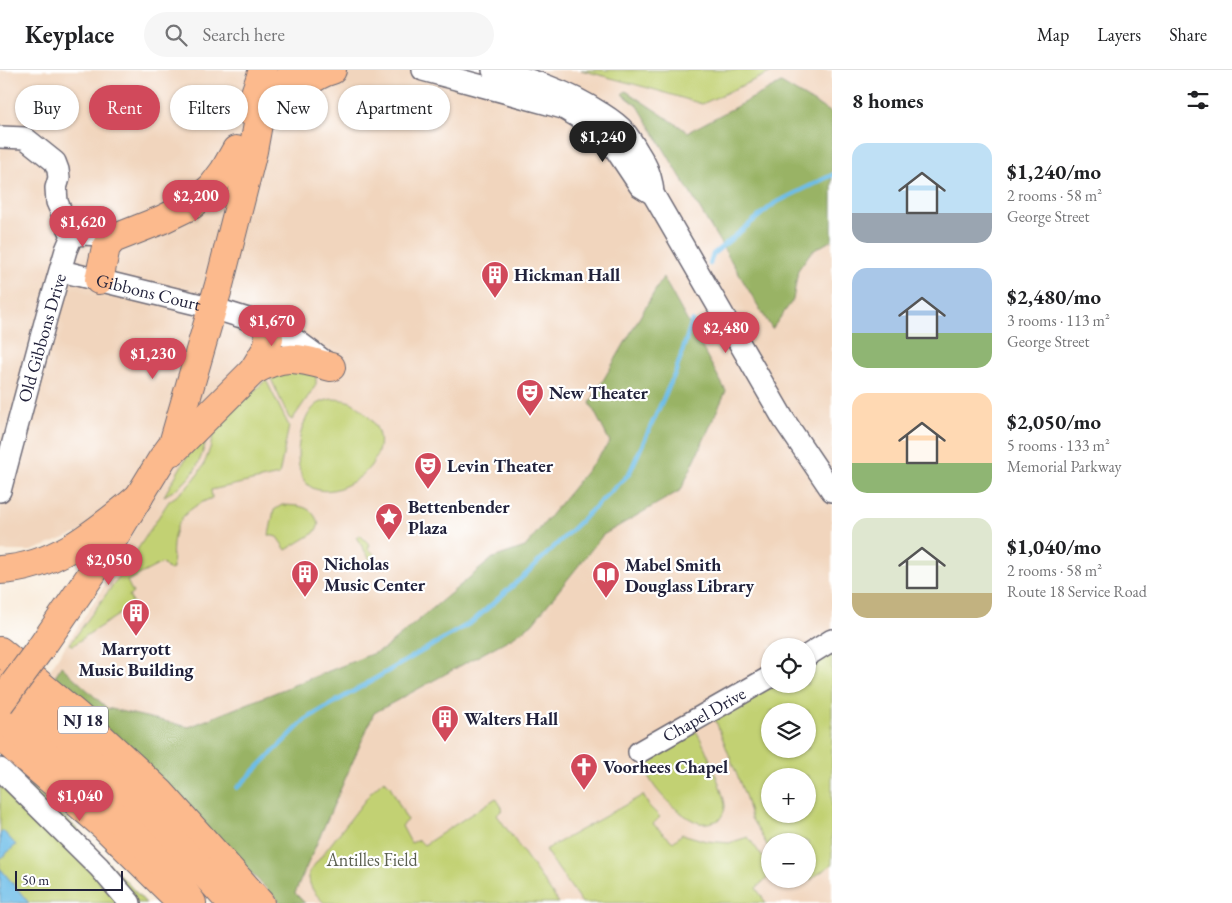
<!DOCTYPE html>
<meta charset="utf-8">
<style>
body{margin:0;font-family:"EB Garamond",serif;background:#f6f6f6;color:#202124;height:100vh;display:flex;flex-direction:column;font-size:19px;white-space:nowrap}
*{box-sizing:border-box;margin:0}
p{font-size:16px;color:#757577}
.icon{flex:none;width:28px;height:28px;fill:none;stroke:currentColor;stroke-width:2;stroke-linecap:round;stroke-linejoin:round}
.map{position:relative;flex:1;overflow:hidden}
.side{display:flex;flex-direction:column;background:#fff;width:400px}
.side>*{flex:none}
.top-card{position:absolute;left:15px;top:15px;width:475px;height:45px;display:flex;gap:10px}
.tools{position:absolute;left:761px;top:568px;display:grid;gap:10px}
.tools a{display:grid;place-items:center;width:55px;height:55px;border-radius:50%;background:#fff;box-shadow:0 1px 4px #0004;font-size:25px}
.scale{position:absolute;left:15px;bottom:12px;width:108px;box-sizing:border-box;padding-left:5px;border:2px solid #22223b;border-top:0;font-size:14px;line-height:18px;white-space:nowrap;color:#22223b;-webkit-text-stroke:4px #fff;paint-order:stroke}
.price{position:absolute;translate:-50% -42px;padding:0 11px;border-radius:18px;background:#d1495b;color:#fff;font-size:16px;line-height:32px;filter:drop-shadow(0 1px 2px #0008)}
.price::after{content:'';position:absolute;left:50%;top:30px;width:15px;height:11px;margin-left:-8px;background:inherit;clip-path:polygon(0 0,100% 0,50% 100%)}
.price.current{background:#222;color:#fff}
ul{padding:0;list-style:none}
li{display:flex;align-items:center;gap:15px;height:125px;padding:0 20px}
li span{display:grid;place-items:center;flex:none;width:140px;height:100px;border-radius:15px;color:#555}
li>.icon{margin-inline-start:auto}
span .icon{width:60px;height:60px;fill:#fffc;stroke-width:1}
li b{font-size:21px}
h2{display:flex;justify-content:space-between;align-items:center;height:60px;padding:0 20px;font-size:21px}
.chip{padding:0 18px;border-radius:22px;background:#fff;box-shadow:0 1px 4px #0004;font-size:18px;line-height:45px}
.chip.current{background:#d1495b;color:#fff}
header{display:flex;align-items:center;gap:30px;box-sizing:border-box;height:70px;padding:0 25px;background:#fff;border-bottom:1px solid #e0e0e0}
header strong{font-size:24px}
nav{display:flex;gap:28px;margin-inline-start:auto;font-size:18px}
.search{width:350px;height:45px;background:#f6f6f6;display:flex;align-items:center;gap:12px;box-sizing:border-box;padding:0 18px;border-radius:28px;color:#757577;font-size:19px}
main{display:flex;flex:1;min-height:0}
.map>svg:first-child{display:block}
.built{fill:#f1d5bd;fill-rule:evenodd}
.green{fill:#c2d173;stroke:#727a57;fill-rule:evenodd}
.forest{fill:#99b365;stroke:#5e6a50}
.water{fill:#6dbde8;stroke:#487092}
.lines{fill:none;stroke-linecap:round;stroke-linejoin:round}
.stream{stroke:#6dbde8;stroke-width:4.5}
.minor-casing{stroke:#6d6974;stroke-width:24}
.major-casing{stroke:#6d6974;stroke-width:30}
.highway-casing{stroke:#6d6974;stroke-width:30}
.minor{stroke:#fff;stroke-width:21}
.major{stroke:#fcba8d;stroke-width:28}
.highway{stroke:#fcba8d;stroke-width:28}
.major-bridge-casing{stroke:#6d6974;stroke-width:30;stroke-linecap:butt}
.major-bridge{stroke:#fcba8d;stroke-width:28}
.labels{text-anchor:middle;stroke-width:4.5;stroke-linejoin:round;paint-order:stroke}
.shield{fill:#fff;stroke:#646476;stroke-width:1}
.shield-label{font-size:16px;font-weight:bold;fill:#22223b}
.poi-label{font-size:18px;font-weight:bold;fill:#22223b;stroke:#fff;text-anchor:start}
.street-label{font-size:18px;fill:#22223b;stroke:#fff}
.park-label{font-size:18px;fill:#5a5f4f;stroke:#fff}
</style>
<header>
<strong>Keyplace</strong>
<div class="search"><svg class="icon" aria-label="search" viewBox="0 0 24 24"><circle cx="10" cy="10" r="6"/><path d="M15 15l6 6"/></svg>Search here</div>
<nav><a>Map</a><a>Layers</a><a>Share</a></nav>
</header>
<main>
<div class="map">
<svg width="832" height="833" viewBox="0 0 832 833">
<rect width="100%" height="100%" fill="#fff"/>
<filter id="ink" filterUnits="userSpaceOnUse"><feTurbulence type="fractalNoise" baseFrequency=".02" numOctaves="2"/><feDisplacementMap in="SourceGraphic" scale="10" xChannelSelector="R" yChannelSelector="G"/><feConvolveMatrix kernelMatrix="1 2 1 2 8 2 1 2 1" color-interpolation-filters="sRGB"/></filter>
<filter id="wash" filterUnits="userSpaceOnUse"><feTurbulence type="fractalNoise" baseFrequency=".0096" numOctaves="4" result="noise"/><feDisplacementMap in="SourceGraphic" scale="20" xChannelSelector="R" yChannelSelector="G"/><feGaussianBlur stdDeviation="1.12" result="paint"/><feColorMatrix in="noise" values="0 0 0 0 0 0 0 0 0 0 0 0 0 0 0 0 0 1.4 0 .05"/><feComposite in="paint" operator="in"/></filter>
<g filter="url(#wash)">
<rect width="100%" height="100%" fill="#f9eddd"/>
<path class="built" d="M0 0H832V833H273L46 606 101 521 152 427 105 453 31 481H0ZM770 576H808V614H770ZM770 641H808V679H770ZM770 706H808V744H770ZM770 771H808V809H770Z"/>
<g class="green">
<path d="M581 0H776L702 34 652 19Z"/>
<path d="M274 299 316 305V315L292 350 289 348 268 302Z"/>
<path d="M266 310 289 356 279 405 211 420 212 428C174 443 171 463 173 499L169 500 162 493 127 511 133 523 129 526 134 535 87 565 74 575H72L70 574 126 497 169 431C188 419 202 404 209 381 212 374 211 366 216 359 229 341 249 326 266 310Z"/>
<path d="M332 329C352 330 355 333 368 346 412 391 317 450 301 404 294 385 300 350 315 336 319 332 327 330 332 329Z"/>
<path d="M208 362C201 393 194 411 164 426L186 388Z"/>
<path d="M282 435C301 436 312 435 319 455L314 463 286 480 277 467 269 465 274 440Z"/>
<path d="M360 465 370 475 368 478 376 486 371 491 356 467Z"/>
<path d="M832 580V794L810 810 808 806V771H770V780L751 748 746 728 715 649 774 614H808V594ZM770 641H808V679H770ZM770 706H808V744H770Z"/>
<path d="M696 661C703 670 725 725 725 736 725 741 722 746 719 750 713 752 706 754 700 753 684 750 643 713 647 696 647 693 650 688 652 686 658 679 687 666 696 661Z"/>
<path d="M0 690 56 737 146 833H19L0 812Z"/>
<path d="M384 710 390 716 407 750 402 756 411 773 419 770 424 775 496 728 503 739 497 745 559 833H324C314 822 308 817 309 802L373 720Z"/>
<path d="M643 725 649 736 660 747 653 754 673 772 682 764 706 771 729 773 748 767 770 797V805L756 818 766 833H582L545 780Z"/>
</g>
<g class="forest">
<path d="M781 13 832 43V170L811 182 798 200 793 230 772 259 638 36 622 24 626 21 688 62Z"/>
<path d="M663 207 726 321 681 420 603 465 532 554 513 567 374 643 295 823 305 833H281L55 607 61 596 107 638 189 657 384 579 493 488 525 477 610 372 590 333Z"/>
</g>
<g class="water">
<path d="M3 761 16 775 0 789V764Z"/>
<path d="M0 798 29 833H0Z"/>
</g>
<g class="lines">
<g class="stream">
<path d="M710 194 713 184 775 133 832 105"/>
<path d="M237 718 306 649 472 552 525 505 629 404 676 301 692 251"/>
</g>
</g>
</g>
<g filter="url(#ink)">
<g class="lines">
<defs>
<g id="minor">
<path d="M423 0 563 38 588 53 612 74 640 116 653 124 656 129 784 350 832 421"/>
<path d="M493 0C533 10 566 20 601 43 609 48 619 55 625 62 630 68 634 75 638 82 647 96 652 107 653 124"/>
<path d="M0 67 25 68 55 92 58 100 59 108 56 118 57 132 72 166 66 180 47 245 0 421"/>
<path d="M72 166C87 162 99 165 113 169"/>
<path id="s1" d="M61 201 213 238 267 255 297 271 328 294"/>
<path d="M808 585 832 570"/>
<path id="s2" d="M639 682 770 607"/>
<path d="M0 699 99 797 130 833"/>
</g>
<g id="major">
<path d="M286 35C296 20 314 5 332 0"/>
<path d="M249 41 263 0"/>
<path d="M99 210 106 177 113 169 161 150 192 135 212 117 224 101 236 80"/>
<path d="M253 301C285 283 298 288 331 297"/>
<path d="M173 381 253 301 267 278 269 268 267 255"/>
<path d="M40 579 93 502 162 389 173 374 219 215 253 81 258 54 266 33 271 25 294 4"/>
<path d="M0 666 105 757 176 827"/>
</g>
<g id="highway">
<path d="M0 500C57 497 97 461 139 427"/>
<path d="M0 581 78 646 161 723 260 833"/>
<path d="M0 614C82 681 161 754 231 833"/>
<path d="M0 646C26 667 51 689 76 711 118 748 161 786 192 833"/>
</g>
</defs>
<use href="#minor" class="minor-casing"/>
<use href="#major" class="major-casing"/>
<use href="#highway" class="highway-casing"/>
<use href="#minor" class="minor"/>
<use href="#major" class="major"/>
<use href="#highway" class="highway"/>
<defs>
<path id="major-bridge" d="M0 633 40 579"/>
</defs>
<use href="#major-bridge" class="major-bridge-casing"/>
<use href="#major-bridge" class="major-bridge"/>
</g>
</g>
<defs>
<symbol id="building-pin" viewBox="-11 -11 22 30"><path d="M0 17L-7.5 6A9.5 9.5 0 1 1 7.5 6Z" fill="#d1495b" stroke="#fff"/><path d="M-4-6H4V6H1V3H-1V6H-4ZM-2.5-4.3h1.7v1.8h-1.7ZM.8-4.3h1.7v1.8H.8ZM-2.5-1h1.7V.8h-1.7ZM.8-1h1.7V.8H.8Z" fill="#fff"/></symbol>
<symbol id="theatre-pin" viewBox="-11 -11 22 30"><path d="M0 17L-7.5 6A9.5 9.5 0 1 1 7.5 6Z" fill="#d1495b" stroke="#fff"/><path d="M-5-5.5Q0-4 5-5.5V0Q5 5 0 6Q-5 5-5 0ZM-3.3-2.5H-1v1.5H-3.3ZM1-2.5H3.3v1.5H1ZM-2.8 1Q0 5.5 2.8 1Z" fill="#fff"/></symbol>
<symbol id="sight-pin" viewBox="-11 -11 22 30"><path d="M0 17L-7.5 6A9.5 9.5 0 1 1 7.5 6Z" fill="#d1495b" stroke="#fff"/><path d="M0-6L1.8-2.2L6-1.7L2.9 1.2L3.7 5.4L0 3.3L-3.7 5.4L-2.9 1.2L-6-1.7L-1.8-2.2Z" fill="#fff"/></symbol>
<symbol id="library-pin" viewBox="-11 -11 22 30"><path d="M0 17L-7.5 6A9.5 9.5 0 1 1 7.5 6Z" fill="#d1495b" stroke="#fff"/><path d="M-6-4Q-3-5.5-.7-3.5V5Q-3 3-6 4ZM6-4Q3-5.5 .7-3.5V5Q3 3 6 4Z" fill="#fff"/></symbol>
<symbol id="church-pin" viewBox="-11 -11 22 30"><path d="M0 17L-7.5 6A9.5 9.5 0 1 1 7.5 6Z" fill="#d1495b" stroke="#fff"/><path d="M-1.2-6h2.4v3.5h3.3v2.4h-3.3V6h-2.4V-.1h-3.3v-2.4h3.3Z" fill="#fff"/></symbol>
</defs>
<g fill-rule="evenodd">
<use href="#building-pin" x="479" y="189" width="32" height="43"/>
<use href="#theatre-pin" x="514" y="307" width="32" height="43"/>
<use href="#theatre-pin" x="412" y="380" width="32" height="43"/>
<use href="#sight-pin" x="373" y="431" width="32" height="43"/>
<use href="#building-pin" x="289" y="488" width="32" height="43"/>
<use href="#library-pin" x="590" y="489" width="32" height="43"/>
<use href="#building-pin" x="120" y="527" width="32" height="43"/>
<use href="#building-pin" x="429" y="633" width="32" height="43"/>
<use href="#church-pin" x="568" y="681" width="32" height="43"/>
</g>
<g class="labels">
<rect class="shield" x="58" y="636.5" width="50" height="27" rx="4"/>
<g class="shield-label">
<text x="83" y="656">NJ 18</text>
</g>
<g class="poi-label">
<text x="514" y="211">Hickman Hall</text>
<text x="549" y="329">New Theater</text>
<text x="447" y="402">Levin Theater</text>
<text x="408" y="443">Bettenbender<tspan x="408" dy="21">Plaza</tspan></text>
<text x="324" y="500">Nicholas<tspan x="324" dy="21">Music Center</tspan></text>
<text x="625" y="501">Mabel Smith<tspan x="625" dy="21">Douglass Library</tspan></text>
<text x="136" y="585" text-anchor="middle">Marryott<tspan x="136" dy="21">Music Building</tspan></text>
<text x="464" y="655">Walters Hall</text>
<text x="603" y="703">Voorhees Chapel</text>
</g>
<g class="street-label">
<text dy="6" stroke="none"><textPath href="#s1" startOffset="90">Gibbons Court</textPath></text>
<text transform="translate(42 268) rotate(-74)" y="6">Old Gibbons Drive</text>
<text dy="6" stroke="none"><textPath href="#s2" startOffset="75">Chapel Drive</textPath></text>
</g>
<g class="park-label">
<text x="372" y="796">Antilles Field</text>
</g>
</g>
</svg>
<div class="tools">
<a><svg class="icon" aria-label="locate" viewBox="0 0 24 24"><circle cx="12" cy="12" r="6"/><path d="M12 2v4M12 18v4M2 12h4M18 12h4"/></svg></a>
<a><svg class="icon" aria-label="layers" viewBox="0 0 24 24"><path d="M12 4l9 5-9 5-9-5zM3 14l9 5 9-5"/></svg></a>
<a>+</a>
<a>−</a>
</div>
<div class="scale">50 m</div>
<b class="price current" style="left:603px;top:93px">$1,240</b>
<b class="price" style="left:196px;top:152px">$2,200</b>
<b class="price" style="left:83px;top:178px">$1,620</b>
<b class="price" style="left:272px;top:277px">$1,670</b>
<b class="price" style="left:726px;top:284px">$2,480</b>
<b class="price" style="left:153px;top:310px">$1,230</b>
<b class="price" style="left:109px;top:516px">$2,050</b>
<b class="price" style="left:80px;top:752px">$1,040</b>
<div class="top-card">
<a class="chip">Buy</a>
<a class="chip current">Rent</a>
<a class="chip">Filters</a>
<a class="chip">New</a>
<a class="chip">Apartment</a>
</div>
</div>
<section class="side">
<h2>8 homes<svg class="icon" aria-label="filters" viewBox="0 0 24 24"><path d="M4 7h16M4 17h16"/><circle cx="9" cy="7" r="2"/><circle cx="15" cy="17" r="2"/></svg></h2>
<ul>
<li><span style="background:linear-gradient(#bfe0f5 70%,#9aa5b1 0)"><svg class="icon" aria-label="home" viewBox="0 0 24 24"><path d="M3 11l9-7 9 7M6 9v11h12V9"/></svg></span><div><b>$1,240/mo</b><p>2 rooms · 58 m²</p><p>George Street</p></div></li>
<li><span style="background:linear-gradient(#a9c7e8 65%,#8fb573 0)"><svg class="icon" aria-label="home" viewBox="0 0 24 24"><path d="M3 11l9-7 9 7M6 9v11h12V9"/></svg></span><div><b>$2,480/mo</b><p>3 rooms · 113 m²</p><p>George Street</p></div></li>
<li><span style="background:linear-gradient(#ffd9b3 70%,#8fb573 0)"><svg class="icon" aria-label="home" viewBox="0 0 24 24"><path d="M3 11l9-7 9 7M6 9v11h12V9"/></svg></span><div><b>$2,050/mo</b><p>5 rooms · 133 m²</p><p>Memorial Parkway</p></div></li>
<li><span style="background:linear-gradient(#dfe7d0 75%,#c2b280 0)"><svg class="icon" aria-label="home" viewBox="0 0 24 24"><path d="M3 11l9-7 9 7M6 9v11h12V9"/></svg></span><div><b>$1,040/mo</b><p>2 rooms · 58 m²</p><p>Route 18 Service Road</p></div></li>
</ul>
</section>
</main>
